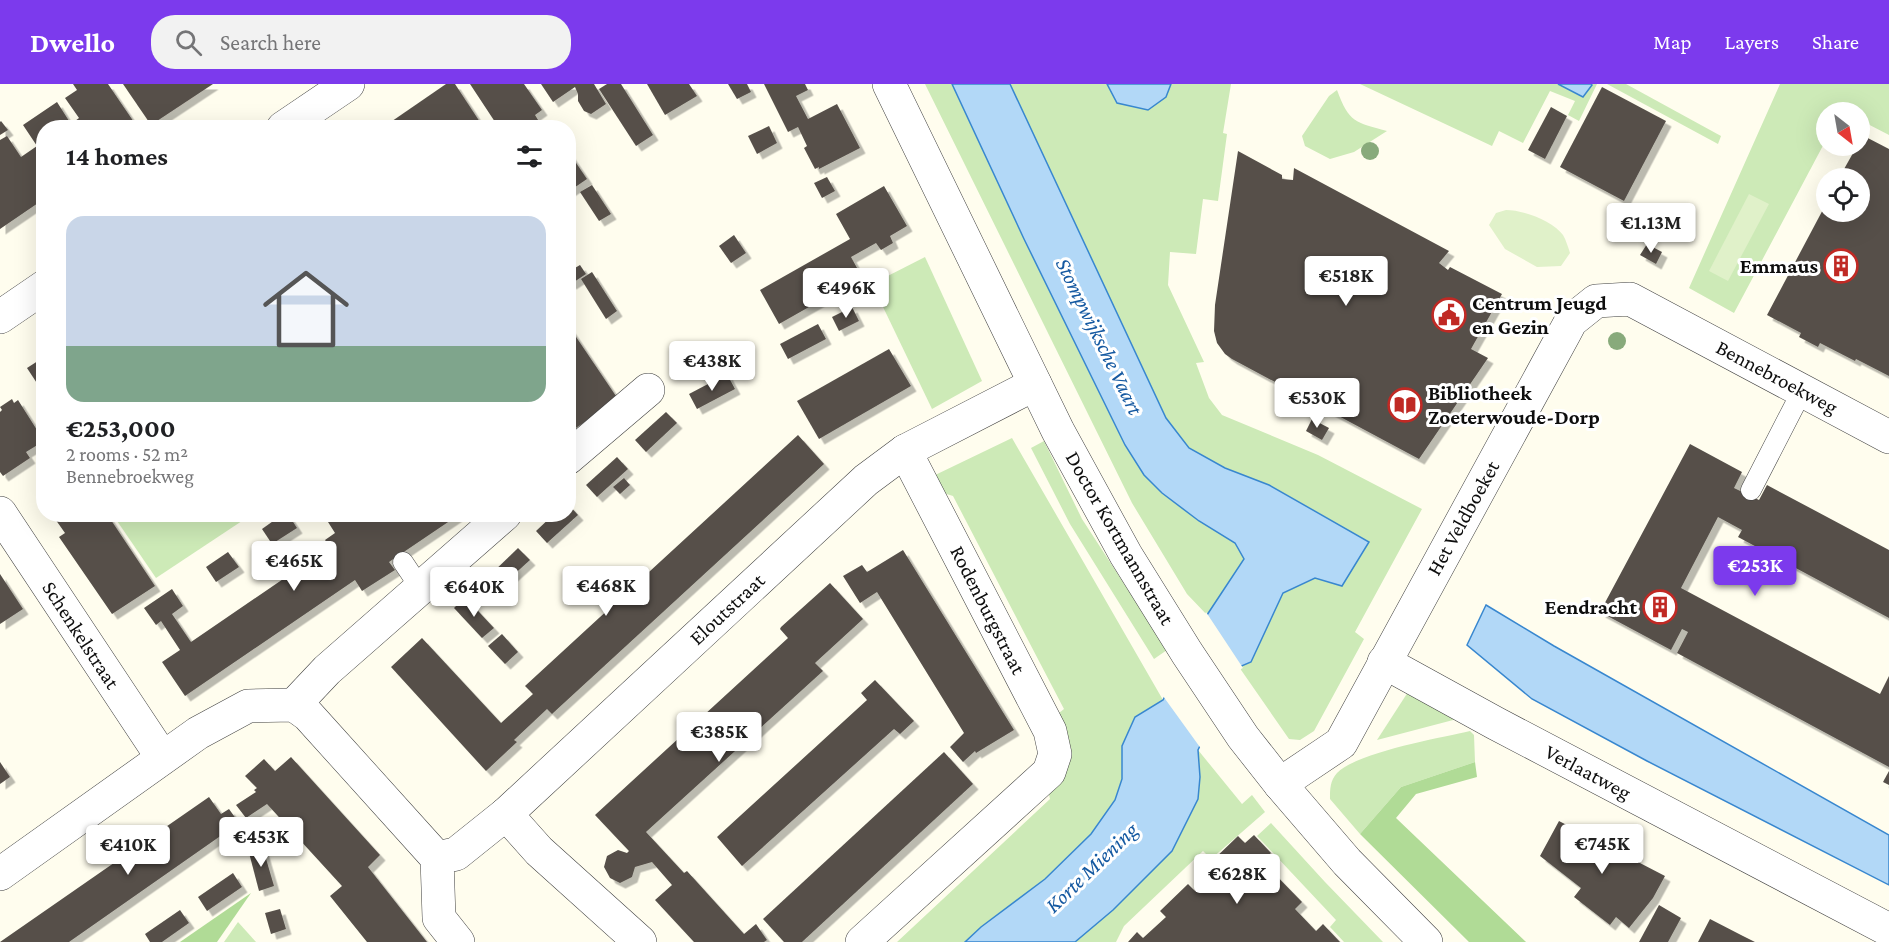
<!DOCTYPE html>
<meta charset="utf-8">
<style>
body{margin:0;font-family:"Crimson Pro",serif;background:#f2f2f2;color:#202124;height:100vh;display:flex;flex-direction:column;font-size:22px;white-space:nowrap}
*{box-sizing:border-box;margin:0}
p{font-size:20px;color:#757577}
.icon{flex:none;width:33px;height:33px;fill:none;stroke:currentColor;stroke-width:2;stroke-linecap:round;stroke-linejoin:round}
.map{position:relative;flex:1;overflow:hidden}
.sheet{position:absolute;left:36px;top:36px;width:540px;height:402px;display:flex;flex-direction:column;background:#fff;border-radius:24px;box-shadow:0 6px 24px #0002}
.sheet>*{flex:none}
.needle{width:39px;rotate:149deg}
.buttons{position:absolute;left:1816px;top:18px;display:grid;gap:12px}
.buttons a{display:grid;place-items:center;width:54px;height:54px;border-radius:50%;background:#fff;box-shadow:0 6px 24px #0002;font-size:30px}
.price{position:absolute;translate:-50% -51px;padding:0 14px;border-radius:6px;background:#fff;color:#222;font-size:20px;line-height:39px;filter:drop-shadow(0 2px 3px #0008)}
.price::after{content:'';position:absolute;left:50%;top:36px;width:18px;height:14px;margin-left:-9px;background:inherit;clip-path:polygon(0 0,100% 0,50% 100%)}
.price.on{background:#7c3aed;color:#fff}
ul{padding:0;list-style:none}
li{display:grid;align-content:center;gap:12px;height:318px;padding:0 30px}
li+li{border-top:2px solid #e0e0e0}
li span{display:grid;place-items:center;height:186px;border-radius:18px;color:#555}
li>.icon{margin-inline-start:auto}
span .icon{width:108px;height:108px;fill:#fffc;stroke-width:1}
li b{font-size:26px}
h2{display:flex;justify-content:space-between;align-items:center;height:72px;padding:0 30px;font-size:26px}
header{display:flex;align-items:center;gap:36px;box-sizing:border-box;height:84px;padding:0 30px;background:#7c3aed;color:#fff}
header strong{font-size:28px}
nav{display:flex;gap:33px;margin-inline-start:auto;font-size:21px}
.search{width:420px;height:54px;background:#f2f2f2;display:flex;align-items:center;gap:15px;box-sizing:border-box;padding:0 21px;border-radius:24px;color:#757577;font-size:22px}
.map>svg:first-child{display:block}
.green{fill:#cdeab7}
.forest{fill:#b0db96}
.pitch{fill:#e0f1c9}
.water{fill:#b2d8f7;stroke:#3887cf;stroke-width:1.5}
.pier{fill:#fffdee}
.building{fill:#56504a;filter:url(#shadow)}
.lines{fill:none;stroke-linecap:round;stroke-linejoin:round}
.service-casing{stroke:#414141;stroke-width:21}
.minor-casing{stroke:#414141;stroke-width:34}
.service{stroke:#fff;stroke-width:20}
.minor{stroke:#fff;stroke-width:33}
.tree{fill:#88aa7b}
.labels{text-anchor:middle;stroke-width:6;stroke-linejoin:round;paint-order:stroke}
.poi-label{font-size:21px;font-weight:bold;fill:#0e0e0e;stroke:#fff;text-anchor:end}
.street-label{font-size:21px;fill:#0e0e0e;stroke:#fff}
.water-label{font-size:22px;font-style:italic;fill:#1559a1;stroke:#fff}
</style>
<header>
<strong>Dwello</strong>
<div class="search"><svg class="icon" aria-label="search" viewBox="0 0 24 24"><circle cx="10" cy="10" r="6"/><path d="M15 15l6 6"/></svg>Search here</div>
<nav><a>Map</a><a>Layers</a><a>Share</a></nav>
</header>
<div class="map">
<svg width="1889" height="858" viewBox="0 0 1889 858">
<defs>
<filter id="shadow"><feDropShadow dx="5.5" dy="5.5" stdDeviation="0" flood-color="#0004"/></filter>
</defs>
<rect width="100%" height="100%" fill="#fffdee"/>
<g class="green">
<path d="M925 0H952L1024 155 1125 361 1144 391 1162 409 1199 437 1235 459 1244 475 1207 531 1187 510 1132 419Z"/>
<path d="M1010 0H1107L1117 19 1166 13 1171 0H1231L1223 49 1227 50 1218 117 1203 115 1196 170 1170 168 1168 201 1204 278 1196 279 1209 314 1222 331 1318 371 1422 425 1355 548 1364 555 1314 647 1300 656 1289 655 1239 583 1251 578 1283 508 1315 494 1331 436 1269 401 1225 384 1189 364 1166 334Z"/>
<path d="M1360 0H1558L1583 12 1591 0H1597L1579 37 1568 31 1575 17 1550 7 1523 59 1499 47 1492 62Z"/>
<path d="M1607 0H1626L1721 52 1718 60Z"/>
<path d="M1780 0H1889V51L1860 36V28H1847L1842 26 1841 28H1827V54L1734 229 1689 204Z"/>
<path d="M1337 6C1349 39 1355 38 1387 47L1354 68 1330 75 1305 62 1302 52 1329 12Z"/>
<path d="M925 173 982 297 932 325 872 200Z"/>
<path d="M1012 354 1163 616 1135 633 1122 662V695L1115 716 1091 750 1045 795 981 843 965 858H897L1050 715 1048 706 1054 633 1064 625 953 412 937 407 931 393Z"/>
<path d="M1044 357 1082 435 1167 566 1154 575 1070 440 1031 364Z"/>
<path d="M113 431H251L156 494Z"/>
<path d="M1408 608 1457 635 1377 656Z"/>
<path d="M1470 647 1474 651 1475 678 1401 703 1360 750 1330 715C1330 705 1330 697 1337 689 1358 668 1440 654 1470 647Z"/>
<path d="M1198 666 1242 720 1252 711 1265 728 1211 775 1203 767 1124 842 1116 858H1040L1082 852 1113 826 1172 767 1198 715 1200 693Z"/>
<path d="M1271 739 1325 798 1383 858H1344L1330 843 1336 836 1257 752Z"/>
<path d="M238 838 256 858H224Z"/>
</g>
<g class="forest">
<path d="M1475 678 1477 693 1416 710 1396 734 1526 858H1469L1360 750 1401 703Z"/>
<path d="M251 809 217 858H180Z"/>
</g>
<g class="pitch">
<path d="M1749 110 1769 120 1728 197 1709 187Z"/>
<path d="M1506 126C1523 126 1553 137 1563 151 1566 156 1568 163 1570 169L1561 182 1537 183 1505 165 1489 141 1496 129Z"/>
</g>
<g class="water">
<path d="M952 0H1010L1166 334 1189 364 1225 384 1269 401 1369 458 1342 502 1315 494 1283 509 1251 578 1239 583 1198 666 1200 693 1198 715 1172 767 1113 826 1075 858H965L981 843 1045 795 1091 750 1115 716 1122 695V662L1135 633 1163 616 1207 531 1244 475 1235 459 1199 437 1162 409 1144 391 1125 361 1024 155Z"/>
<path d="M1107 0H1171L1166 13 1148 26 1117 19Z"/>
<path d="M1558 0H1591L1592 1 1583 13Z"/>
<path d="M1486 521 1554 562 1889 751V801L1647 677 1532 615 1467 561Z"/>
</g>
<path class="pier" d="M1206 528 1243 584 1241 585 1202 666 1163 612Z"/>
<g class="building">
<path d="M73 0H108L138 44H44V115L0 145V56L7 52 21 73 37 62 23 41 57 18 71 40 79 34 65 14 77 6Z"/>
<path d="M123 0H213L151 41Z"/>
<path d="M446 0H455L480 38 471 44H382Z"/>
<path d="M470 0H524L542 26 535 31 543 44H499Z"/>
<path d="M541 0H594L606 20 591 30 584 27 578 17V10L575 3 553 18Z"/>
<path d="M607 0H621L653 51 636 62 599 5Z"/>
<path d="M647 0H689L697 12 665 31Z"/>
<path d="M728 0H747L751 8 737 15Z"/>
<path d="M764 0H805L808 6 796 12 808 35 837 20 860 64 819 85V83L815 85 804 64 807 62 798 43 788 48Z"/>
<path d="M1602 3 1666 37 1624 117 1560 83Z"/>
<path d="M1551 23 1567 32 1545 75 1528 66Z"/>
<path d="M1 37 8 46 0 51V38Z"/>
<path d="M769 42 777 59 757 70 748 52Z"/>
<path d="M1862 51 1889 65V292L1856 275 1855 277 1820 259 1818 263 1799 253 1801 249 1767 231 1827 118V128H1860V94H1839L1857 62H1860Z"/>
<path d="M568 67 587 95 568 108Z"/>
<path d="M1238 67 1282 91V95L1293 96 1294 84 1449 167 1439 179 1448 186 1450 183 1502 210 1471 265 1488 274 1419 375 1232 275 1225 270 1217 259 1214 247 1215 221Z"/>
<path d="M827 93 835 107 822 114 814 99Z"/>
<path d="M592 101 611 130 599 137 580 108Z"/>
<path d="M884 102 907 142 890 152 893 159 881 166 876 159 851 173 862 193 779 240 760 206 850 155 836 130Z"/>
<path d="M734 151 746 169 731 179 719 162Z"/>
<path d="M1647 160 1662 168 1656 180 1640 171Z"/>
<path d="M580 181 586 190 571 200 568 197V188Z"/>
<path d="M592 188 617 227 606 235 581 195Z"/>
<path d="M852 223 859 237 839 247 832 233Z"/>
<path d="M818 240 826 255 788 275 780 260Z"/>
<path d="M568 241 618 315 573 346 578 352 568 358Z"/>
<path d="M889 265 911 302 819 355 797 317Z"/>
<path d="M44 273V310L27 284Z"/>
<path d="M727 290 735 305 697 325 689 310Z"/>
<path d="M12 315 14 319 18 316 44 357 26 368 30 374 3 392 0 388V328L2 326 0 323Z"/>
<path d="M666 328 677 339 646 368 635 356Z"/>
<path d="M1312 335 1329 344 1322 356 1306 347Z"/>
<path d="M798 351 824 380 552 630 547 625 530 641 514 656 517 658 486 687 391 583 422 554 501 639 533 610 525 602Z"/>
<path d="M1690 360 1742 388 1734 404 1759 416 1767 401 1889 466V534L1738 453 1742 446 1718 433 1681 504 1880 610 1889 592V683L1677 569 1688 548 1682 545 1671 566 1600 528Z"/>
<path d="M617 373 628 385 597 413 586 401Z"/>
<path d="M624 394 630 401 620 410 613 403Z"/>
<path d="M568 420 578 431 547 459 536 447 554 430H568Z"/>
<path d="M55 430H76L81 438 85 436 81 430H107L155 502 112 530 59 453 65 449 53 432Z"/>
<path d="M283 430H288L297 444 272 460 262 445Z"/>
<path d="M329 430H460L389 478 395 486 362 507 355 496 185 612 162 578 180 566 161 537 156 541 144 524 172 505 183 522 172 530 191 558 330 463 325 456 335 449 328 438Z"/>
<path d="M518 464 530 476 499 504 489 492Z"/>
<path d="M903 466 1014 646 976 669 975 667 963 678 950 663 964 649 877 508 860 519 843 492 862 481 867 488Z"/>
<path d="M228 468 239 483 216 498 206 483Z"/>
<path d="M0 490 23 525 0 540Z"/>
<path d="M830 499 863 535 815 579 823 587 646 748 684 789 687 787 744 850 756 840 767 856 764 858H694L655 816 672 801 652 778 635 783 632 793 620 799 610 794 604 783 607 772 618 766 627 769 629 767 595 731 788 554 780 545 781 543Z"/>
<path d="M465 513 494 544 482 554 454 524Z"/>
<path d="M502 550 518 568 505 580 488 562Z"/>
<path d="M875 596 914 637 900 650 894 645 742 782 717 753 867 616 861 609Z"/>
<path d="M944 668 973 700 802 858H784L763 835Z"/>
<path d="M291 673 380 771 368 783 427 858H367L330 812 342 802 267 720 246 734 236 721 256 708 254 706 257 704 245 692 264 675 275 687Z"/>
<path d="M0 678 10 693 0 700Z"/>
<path d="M1889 687V701L1883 698Z"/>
<path d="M209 713 221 730 229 725 239 739 69 858H0Z"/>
<path d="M1559 737 1665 792 1653 814 1629 844 1616 833 1610 841 1574 813 1581 804 1540 772Z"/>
<path d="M1254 751 1271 769 1262 777 1302 818 1295 825 1316 847 1323 840 1340 858H1128L1137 848 1143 854 1166 833 1160 827 1188 800 1195 807 1218 786 1210 779 1238 752 1245 759Z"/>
<path d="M262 761 274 802 259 807 248 765Z"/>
<path d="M233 789 242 803 207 827 198 813Z"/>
<path d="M1659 821 1681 834 1668 858H1639Z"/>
<path d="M280 825 286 845 271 850 265 829Z"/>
<path d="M180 826 189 839 162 858H150L145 850Z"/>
<path d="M1710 835 1741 851 1755 858H1698Z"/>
</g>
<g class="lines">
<defs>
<g id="service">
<path d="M1751 406 1802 307"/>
<path d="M403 478 421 505"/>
</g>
<g id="minor">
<path d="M889 0 1058 347 1126 471 1187 569 1243 653 1280 700 1347 778 1426 858"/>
<path d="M283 44 348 0"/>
<path d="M0 233 44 203"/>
<path d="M568 374 648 306"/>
<path d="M0 429 162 673"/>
<path d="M1384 578 1495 639 1889 846"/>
<path d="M294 621 327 586 505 430"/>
<path d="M1280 700 1341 659 1564 250 1571 237 1596 217 1630 215 1889 353"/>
<path d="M506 730 539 767 640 858"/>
<path d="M437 774 456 770 506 730 866 396 905 367 1035 300"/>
<path d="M0 790 198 649 248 622 294 621 308 631 437 774 439 834 458 858"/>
<path d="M862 858 1049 688 1055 670 1050 647 905 367"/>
</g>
</defs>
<use href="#service" class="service-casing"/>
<use href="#minor" class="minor-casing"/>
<use href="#service" class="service"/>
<use href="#minor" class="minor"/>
</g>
<g class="tree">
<circle cx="1370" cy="67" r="9"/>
<circle cx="1617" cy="257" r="9"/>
</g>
<defs>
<symbol id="building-ring" viewBox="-11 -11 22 22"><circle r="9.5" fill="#fff" stroke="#c02924" stroke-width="1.5"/><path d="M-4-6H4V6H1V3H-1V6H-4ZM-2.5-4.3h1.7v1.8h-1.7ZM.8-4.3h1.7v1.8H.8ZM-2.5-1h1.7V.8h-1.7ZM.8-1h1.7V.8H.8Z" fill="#c02924"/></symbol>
<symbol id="civic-ring" viewBox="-11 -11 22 22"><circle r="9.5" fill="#fff" stroke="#c02924" stroke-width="1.5"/><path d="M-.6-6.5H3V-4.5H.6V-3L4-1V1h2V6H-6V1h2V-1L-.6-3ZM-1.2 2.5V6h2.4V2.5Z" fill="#c02924"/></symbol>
<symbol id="library-ring" viewBox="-11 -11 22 22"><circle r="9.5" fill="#fff" stroke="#c02924" stroke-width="1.5"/><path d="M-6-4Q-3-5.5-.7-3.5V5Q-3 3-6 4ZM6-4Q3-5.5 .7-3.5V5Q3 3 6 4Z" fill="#c02924"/></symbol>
</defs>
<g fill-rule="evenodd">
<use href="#building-ring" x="1822" y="163" width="38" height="38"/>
<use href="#civic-ring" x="1430" y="212" width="38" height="38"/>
<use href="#library-ring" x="1386" y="302" width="38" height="38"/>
<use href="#building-ring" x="1641" y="504" width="38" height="38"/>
</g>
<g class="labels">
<g class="poi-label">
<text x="1818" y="189">Emmaus</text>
<text x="1472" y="226" text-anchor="start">Centrum Jeugd<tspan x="1472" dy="24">en Gezin</tspan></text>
<text x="1428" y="316" text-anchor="start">Bibliotheek<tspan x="1428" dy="24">Zoeterwoude-Dorp</tspan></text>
<text x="1637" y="530">Eendracht</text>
</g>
<g class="street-label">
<text transform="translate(1777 293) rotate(28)" y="7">Bennebroekweg</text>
<text transform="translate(1463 434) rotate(-61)" y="7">Het Veldboeket</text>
<text transform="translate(1120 454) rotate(60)" y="7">Doctor Kortmannstraat</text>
<text transform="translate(727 525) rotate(-43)" y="7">Eloutstraat</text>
<text transform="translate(988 526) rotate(63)" y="7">Rodenburgstraat</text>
<text transform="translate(81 551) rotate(57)" y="7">Schenkelstraat</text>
<text transform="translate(1588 688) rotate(28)" y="7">Verlaatweg</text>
</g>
<g class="water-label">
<text transform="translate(1100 252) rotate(64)" y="8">Stompwijksche Vaart</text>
<text transform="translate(1091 783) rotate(-44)" y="8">Korte Miening</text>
</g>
</g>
</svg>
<div class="buttons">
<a><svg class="needle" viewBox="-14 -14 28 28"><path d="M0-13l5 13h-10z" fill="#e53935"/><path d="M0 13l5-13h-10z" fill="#757577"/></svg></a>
<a><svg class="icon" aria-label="locate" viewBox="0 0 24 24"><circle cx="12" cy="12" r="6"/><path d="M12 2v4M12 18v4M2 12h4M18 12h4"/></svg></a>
</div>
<b class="price" style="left:1651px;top:170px">€1.13M</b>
<b class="price" style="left:1346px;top:223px">€518K</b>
<b class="price" style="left:846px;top:235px">€496K</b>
<b class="price" style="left:712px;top:308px">€438K</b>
<b class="price" style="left:1317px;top:345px">€530K</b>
<b class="price" style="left:294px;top:508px">€465K</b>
<b class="price on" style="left:1755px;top:513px">€253K</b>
<b class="price" style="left:606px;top:533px">€468K</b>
<b class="price" style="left:474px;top:534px">€640K</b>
<b class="price" style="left:719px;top:679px">€385K</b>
<b class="price" style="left:261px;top:784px">€453K</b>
<b class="price" style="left:1602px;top:791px">€745K</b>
<b class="price" style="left:128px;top:792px">€410K</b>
<b class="price" style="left:1237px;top:821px">€628K</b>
<section class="sheet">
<h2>14 homes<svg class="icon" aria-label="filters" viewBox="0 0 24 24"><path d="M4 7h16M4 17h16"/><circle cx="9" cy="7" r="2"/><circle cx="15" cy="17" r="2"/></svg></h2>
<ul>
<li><span style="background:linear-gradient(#c9d6e8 70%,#7fa58c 0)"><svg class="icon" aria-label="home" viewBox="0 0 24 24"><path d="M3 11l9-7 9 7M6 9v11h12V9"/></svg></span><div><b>€253,000</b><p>2 rooms · 52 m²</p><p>Bennebroekweg</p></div></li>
</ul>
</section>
</div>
